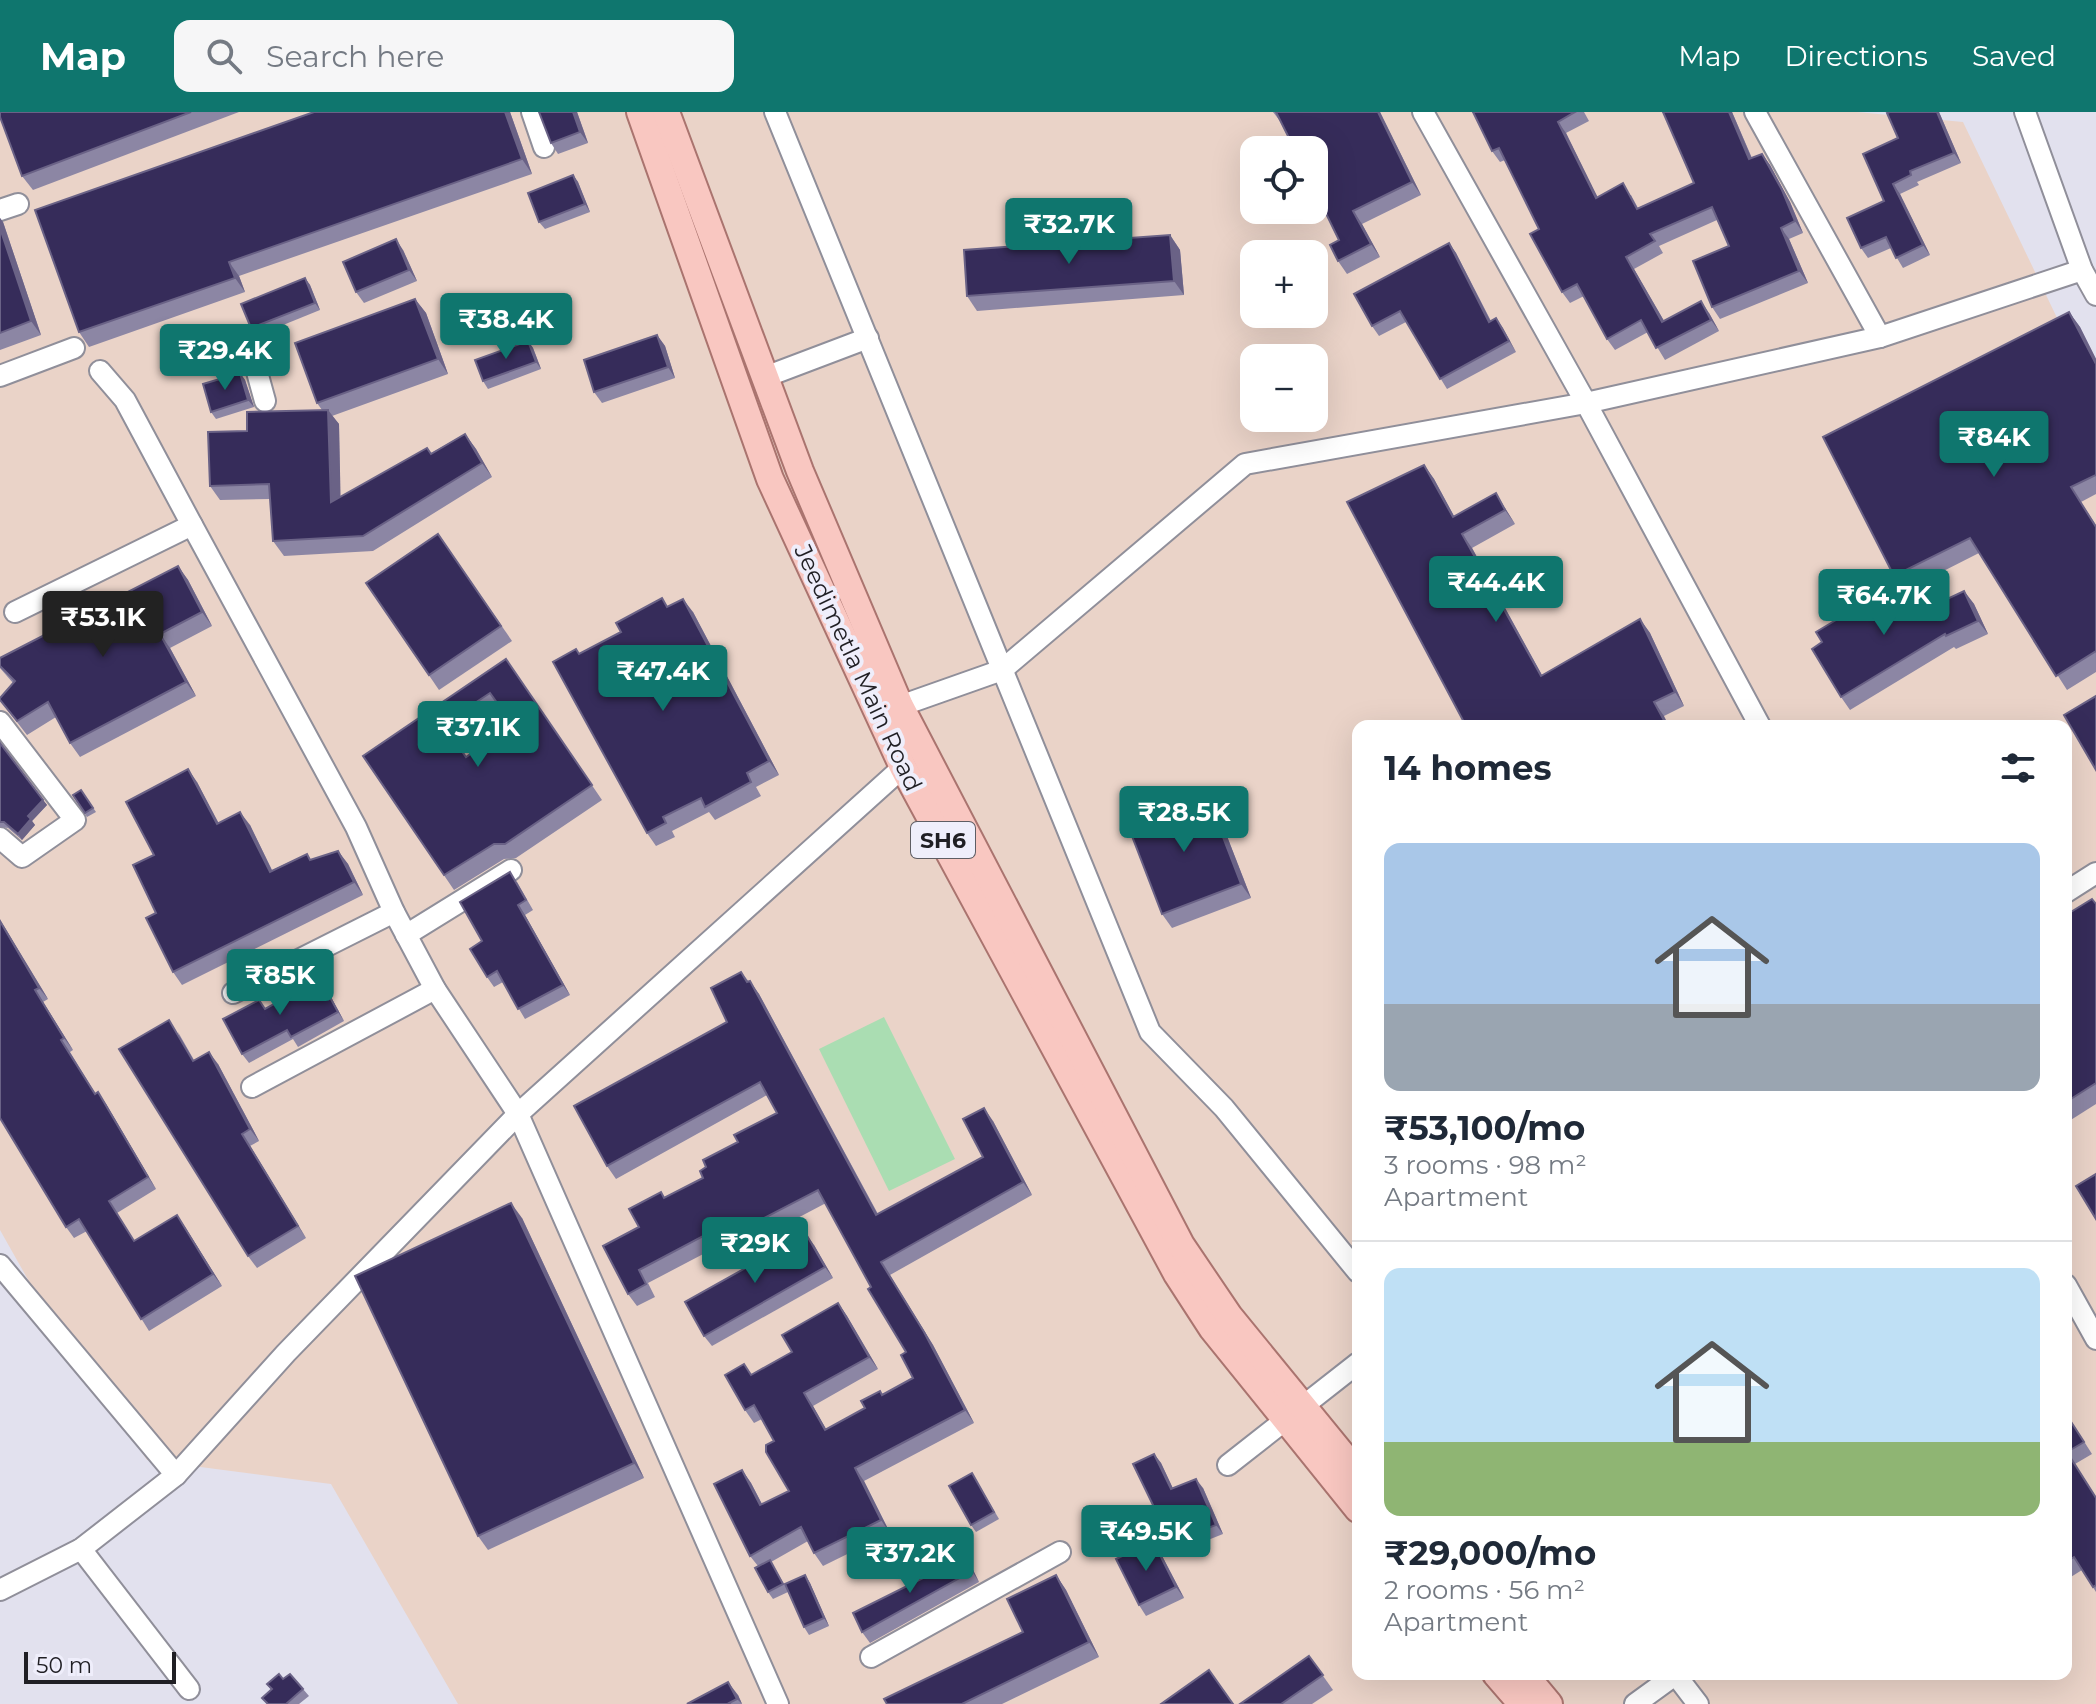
<!DOCTYPE html>
<meta charset="utf-8">
<style>
body{margin:0;font-family:Montserrat,sans-serif;background:#f6f6f7;color:#1f2937;height:100vh;display:flex;flex-direction:column;font-size:30px;white-space:nowrap}
*{box-sizing:border-box;margin:0}
p{font-size:26px;color:#747a83}
.icon{flex:none;width:44px;height:44px;fill:none;stroke:currentColor;stroke-width:2;stroke-linecap:round;stroke-linejoin:round}
.map{position:relative;flex:1;overflow:hidden}
.panel{position:absolute;left:1352px;top:608px;width:720px;height:960px;display:flex;flex-direction:column;background:#fff;border-radius:16px;box-shadow:0 8px 32px #0002}
.panel>*{flex:none}
.buttons{position:absolute;left:1240px;top:24px;display:grid;gap:16px}
.buttons a{display:grid;place-items:center;width:88px;height:88px;border-radius:16px;background:#fff;box-shadow:0 8px 32px #0002;font-size:40px}
.scale{position:absolute;left:24px;bottom:20px;width:152px;box-sizing:border-box;padding-left:8px;border:4px solid #201f24;border-top:0;font-size:22px;line-height:28px;white-space:nowrap;color:#201f24;-webkit-text-stroke:6px #efeefb;paint-order:stroke}
.price{position:absolute;translate:-50% -68px;padding:0 18px;border-radius:8px;background:#0f766e;color:#fff;font-size:26px;line-height:52px;filter:drop-shadow(0 2px 4px #0008)}
.price::after{content:'';position:absolute;left:50%;top:48px;width:24px;height:18px;margin-left:-12px;background:inherit;clip-path:polygon(0 0,100% 0,50% 100%)}
.price.selected{background:#222;color:#fff}
ul{padding:0;list-style:none}
li{display:grid;align-content:center;gap:16px;height:424px;padding:0 32px}
li+li{border-top:2px solid #e0e1e3}
li span{display:grid;place-items:center;height:248px;border-radius:16px;color:#555}
li>.icon{margin-inline-start:auto}
span .icon{width:144px;height:144px;fill:#fffc;stroke-width:1}
li b{font-size:34px}
h2{display:flex;justify-content:space-between;align-items:center;height:96px;padding:0 32px;font-size:34px}
header{display:flex;align-items:center;gap:48px;box-sizing:border-box;height:112px;padding:0 40px;background:#0f766e;color:#fff}
header strong{font-size:38px}
nav{display:flex;gap:44px;margin-inline-start:auto;font-size:28px}
.search{width:560px;height:72px;background:#f6f6f7;display:flex;align-items:center;gap:20px;box-sizing:border-box;padding:0 28px;border-radius:16px;color:#747a83;font-size:30px}
.map>svg:first-child{display:block}
.industrial{fill:#ead3c8;fill-rule:evenodd}
.green{fill:#aaddb2}
.lines{fill:none;stroke-linecap:round;stroke-linejoin:round}
.minor-casing{stroke:#908f9a;stroke-width:24}
.major-casing{stroke:#aa746f;stroke-width:30}
.minor{stroke:#fff;stroke-width:20}
.major{stroke:#f9c7c1;stroke-width:26}
.wall{fill:#8c86a4;fill-rule:evenodd}
.shaded-wall{fill:#6a6286}
.building{fill:#362c5a;stroke:#6a6286;stroke-width:2;fill-rule:evenodd}
.labels{text-anchor:middle;stroke-width:8;stroke-linejoin:round;paint-order:stroke}
.shield{fill:#efeefb;stroke:#5e5d64;stroke-width:2}
.shield-label{font-size:22px;font-weight:bold;fill:#201f24}
.street-label{font-size:24px;fill:#201f24;stroke:#efeefb}
</style>
<header>
<strong>Map</strong>
<div class="search"><svg class="icon" aria-label="search" viewBox="0 0 24 24"><circle cx="10" cy="10" r="6"/><path d="M15 15l6 6"/></svg>Search here</div>
<nav><a>Map</a><a>Directions</a><a>Saved</a></nav>
</header>
<div class="map">
<svg width="2096" height="1592" viewBox="0 0 2096 1592">
<rect width="100%" height="100%" fill="#e2e1ee"/>
<path class="industrial" d="M0 0H1857L1963 10 2096 287V1592H458L331 1372 147 1348 48 1203 0 1118ZM1254 38H1314V98H1254ZM1254 142H1314V202H1254ZM1254 246H1314V306H1254ZM1358 614H2066V1562H1358Z"/>
<path class="green" d="M884 905 955 1047 889 1079 819 937Z"/>
<g class="lines">
<defs>
<g id="minor">
<path d="M532 0 544 35"/>
<path d="M775 0 1150 920 1224 996 1358 1160"/>
<path d="M1423 0 1586 291 1760 614"/>
<path d="M1755 0 1880 225"/>
<path d="M2025 0 2082 158 2096 183"/>
<path d="M0 98 18 92"/>
<path d="M251 238 265 289"/>
<path d="M100 259 125 288 192 413 356 715 394 800 435 877 518 1002 778 1592"/>
<path d="M0 264 74 236"/>
<path d="M765 265 868 226"/>
<path d="M15 500 192 413"/>
<path d="M900 594 1002 558 1245 352 1586 291 1880 225 2082 158"/>
<path d="M0 610 75 708 22 745 0 726"/>
<path d="M2066 780 2096 761"/>
<path d="M406 823 511 758"/>
<path d="M233 881 394 800"/>
<path d="M252 975 435 877"/>
<path d="M0 1153 176 1363"/>
<path d="M2066 1173 2096 1227"/>
<path d="M1228 1353 1358 1251"/>
<path d="M81 1437 189 1577"/>
<path d="M0 1478 81 1437 176 1363 286 1241 518 1002 903 655"/>
<path d="M871 1545 1060 1440"/>
<path d="M1675 1562 1698 1592"/>
<path d="M1635 1592 1675 1563"/>
</g>
<g id="major">
<path d="M640 0 770 367 903 655 1177 1162 1212 1216 1358 1397"/>
<path d="M666 0 800 359 900 594 1181 1133 1229 1204 1358 1362"/>
<path d="M1496 1562 1522 1592"/>
<path d="M1524 1562 1549 1592"/>
</g>
</defs>
<use href="#minor" class="minor-casing"/>
<use href="#major" class="major-casing"/>
<use href="#minor" class="minor"/>
<use href="#major" class="major"/>
</g>
<g class="wall">
<path d="M0 0H239L33 78 22 64Z"/>
<path d="M510 0 532 62 239 164 245 180 89 235 79 220Z"/>
<path d="M539 0H577L588 31 558 42 551 31Z"/>
<path d="M1273 0H1380L1421 83 1362 112 1380 145 1347 162 1338 149 1339 128 1280 9Z"/>
<path d="M1473 0H1584L1589 9 1566 21 1597 85 1631 83 1638 96 1694 71 1732 0 1752 46 1762 42 1770 53 1790 90 1803 121 1789 127 1808 171 1720 207 1712 195 1729 134 1717 108 1659 134 1663 141 1634 157 1664 209 1709 201 1719 219 1665 248 1648 220 1615 238 1607 227 1584 184 1570 191 1562 180 1539 117 1505 48 1500 50 1492 39Z"/>
<path d="M1890 0H1939L1961 51 1917 70 1919 73 1900 82 1930 143 1903 156 1891 136 1868 146 1861 136 1884 89 1898 26Z"/>
<path d="M573 63 578 70 590 100 545 117 539 110Z"/>
<path d="M0 106 3 110 41 223 0 238Z"/>
<path d="M1170 123 1180 138 1184 183 977 199 967 184Z"/>
<path d="M1449 131 1456 141 1491 209 1496 206 1516 240 1447 277 1406 210 1379 224 1372 214Z"/>
<path d="M403 138 417 169 364 191 356 180Z"/>
<path d="M305 166 310 173 320 198 256 224 251 216Z"/>
<path d="M415 187 426 201 448 262 332 304 339 312 340 385 431 341 465 322 476 337 492 365 373 439 284 444 273 429 270 387 220 388 210 374 247 319 322 298 317 291Z"/>
<path d="M2069 200 2080 215 2096 247V382L2081 390 2096 413V560L2067 578 1979 441 1904 479 1894 464Z"/>
<path d="M657 223 665 234 675 266 602 291 594 280Z"/>
<path d="M528 229 533 236 541 257 488 277 483 269Z"/>
<path d="M240 261 245 268 254 295 216 307 211 300Z"/>
<path d="M1424 353 1434 367 1454 404 1505 396 1515 412 1472 436 1542 563 1640 507 1650 521 1684 594 1664 604 1466 614Z"/>
<path d="M438 422 512 529 439 578 366 471Z"/>
<path d="M178 454 188 468 212 514 170 536 196 584 80 645 70 631 56 605 27 623 0 588 13 571 0 556V546Z"/>
<path d="M1964 479 1974 492 1988 522 1956 537 1954 535 1850 598 1841 585 1900 488 1910 504Z"/>
<path d="M668 495 693 500 779 663 756 675 761 684 715 708 709 700 672 719 675 725 656 734 647 721 580 542Z"/>
<path d="M506 547 602 688 516 746 504 747 454 778 363 644ZM500 595 513 613 466 645 454 626Z"/>
<path d="M0 631 47 693 32 709 35 713 22 728 8 716 0 715Z"/>
<path d="M197 670 218 711 250 713 272 758 307 742 311 748 338 739 348 752 363 783 182 873 173 860 156 801 154 743Z"/>
<path d="M81 678 96 700 87 705 73 683Z"/>
<path d="M1206 681 1216 696 1251 786 1172 816 1162 802Z"/>
<path d="M517 770 533 798 525 803 570 883 525 907 503 870 494 875 487 865 482 829Z"/>
<path d="M2096 792V992L2066 1011V803Z"/>
<path d="M0 808 48 887 43 890 73 938 70 940 95 981 106 992 156 1077 117 1101 134 1129 185 1115 222 1174 149 1219 87 1119 74 1126 66 1115Z"/>
<path d="M741 860 759 882 878 1102 983 1045 993 1009 1032 1083 890 1163 933 1233 974 1311 864 1369 890 1421 823 1454 814 1441 808 1429 771 1450 787 1477 805 1463 810 1471 829 1514 809 1523 804 1515 788 1480 773 1487 768 1480 758 1454 750 1444 742 1358 751 1371 762 1392 789 1379 774 1329 762 1307 754 1311 745 1298 744 1252 752 1263 792 1240 838 1191 847 1204 878 1257 813 1294 826 1317 865 1296 883 1283 913 1266 906 1240 826 1091 735 1139 728 1129 648 1171 655 1185 637 1194 628 1182 639 1115 661 1080 665 1086 703 1066 706 1055 777 1001 767 983 616 1067 607 1054 727 910Z"/>
<path d="M326 876 344 909 298 935 293 927 249 951 242 942 266 897Z"/>
<path d="M178 920 194 948 218 952 259 1029 250 1034 306 1126 257 1156 248 1144Z"/>
<path d="M522 1106 644 1366 488 1438 478 1424Z"/>
<path d="M814 1133 833 1166 712 1234 704 1224Z"/>
<path d="M2066 1301 2092 1342 2075 1352 2096 1385V1480L2082 1458 2066 1468Z"/>
<path d="M1154 1342 1161 1351 1173 1377 1203 1376 1223 1422 1178 1440 1171 1430Z"/>
<path d="M972 1361 999 1407 976 1420 971 1413Z"/>
<path d="M1160 1440 1184 1486 1146 1504 1139 1493Z"/>
<path d="M972 1456 979 1470 870 1531 862 1520Z"/>
<path d="M1056 1463 1066 1478 1099 1545 1002 1592H887L1023 1520Z"/>
<path d="M1309 1544 1333 1578 1312 1592H1240Z"/>
<path d="M283 1567 303 1577 309 1584 299 1592H267L262 1586 271 1578 267 1572Z"/>
<path d="M738 1583 742 1592H687Z"/>
</g>
<g class="shaded-wall">
<path d="M505 0H510L532 62 522 47Z"/>
<path d="M573 0H577L588 31 580 20Z"/>
<path d="M1378 0H1380L1421 83 1412 70Z"/>
<path d="M1729 0H1732L1757 59 1749 47Z"/>
<path d="M1937 0H1939L1961 51 1954 41Z"/>
<path d="M1558 10 1566 21 1604 98 1596 86Z"/>
<path d="M1762 42 1770 53 1790 90 1803 121 1795 109Z"/>
<path d="M573 63 578 70 590 100 585 92Z"/>
<path d="M1893 72 1900 82 1930 143 1923 133Z"/>
<path d="M1353 99 1362 112 1380 145 1371 132Z"/>
<path d="M0 106 3 110 41 223 31 209 0 116Z"/>
<path d="M1781 116 1789 127 1808 171 1799 159Z"/>
<path d="M1170 123 1180 138 1184 183 1174 169Z"/>
<path d="M396 127 403 138 417 169 409 158Z"/>
<path d="M1449 131 1456 141 1496 220 1489 210Z"/>
<path d="M1626 145 1634 157 1671 221 1662 210Z"/>
<path d="M229 150 239 164 245 180 235 166Z"/>
<path d="M305 166 310 173 320 198 315 191Z"/>
<path d="M415 187 426 201 448 262 438 247Z"/>
<path d="M1701 189 1709 201 1719 219 1711 208Z"/>
<path d="M2069 200 2080 215 2096 247V252Z"/>
<path d="M1496 206 1503 216 1516 240 1509 229Z"/>
<path d="M657 223 665 234 675 266 668 255Z"/>
<path d="M528 229 533 236 541 257 536 250Z"/>
<path d="M240 261 245 268 254 295 248 288Z"/>
<path d="M328 298 339 312 341 405 331 390Z"/>
<path d="M465 322 476 337 492 365 482 351Z"/>
<path d="M1424 353 1434 367 1462 419 1453 405Z"/>
<path d="M1496 381 1505 396 1515 412 1505 398Z"/>
<path d="M1462 422 1472 436 1550 578 1541 564Z"/>
<path d="M178 454 188 468 212 514 202 500Z"/>
<path d="M1964 479 1974 492 1988 522 1978 509Z"/>
<path d="M683 487 693 500 779 663 769 649Z"/>
<path d="M1640 507 1650 521 1684 594 1675 580Z"/>
<path d="M160 522 170 536 196 584 186 570Z"/>
<path d="M1654 590 1664 604 1669 614H1667Z"/>
<path d="M188 657 197 670 226 725 217 712Z"/>
<path d="M1206 681 1216 696 1251 786 1241 772Z"/>
<path d="M43 688 47 693 32 709 35 713 22 728 18 722 28 704Z"/>
<path d="M240 700 250 713 279 773 270 760Z"/>
<path d="M338 739 348 752 363 783 354 770Z"/>
<path d="M518 793 525 803 570 883 563 873Z"/>
<path d="M0 808 7 819 48 887 39 876Z"/>
<path d="M320 867 326 876 344 909 338 900Z"/>
<path d="M750 869 759 882 885 1116 876 1103Z"/>
<path d="M35 878 43 890 73 938 64 926Z"/>
<path d="M209 940 218 952 259 1029 250 1017Z"/>
<path d="M98 980 106 992 156 1077 148 1065Z"/>
<path d="M984 996 993 1009 1032 1083 1023 1070Z"/>
<path d="M242 1022 250 1034 306 1126 298 1114Z"/>
<path d="M511 1091 522 1106 644 1366 634 1351Z"/>
<path d="M177 1103 185 1115 222 1174 213 1162Z"/>
<path d="M806 1122 814 1133 833 1166 825 1155Z"/>
<path d="M881 1150 933 1233 974 1311 965 1298Z"/>
<path d="M838 1191 847 1204 878 1257 869 1245Z"/>
<path d="M804 1281 813 1294 834 1331 825 1318Z"/>
<path d="M1154 1342 1161 1351 1178 1387 1171 1377Z"/>
<path d="M855 1356 864 1369 890 1421 881 1408Z"/>
<path d="M742 1358 751 1371 769 1406 760 1393Z"/>
<path d="M1196 1367 1203 1376 1223 1422 1216 1413Z"/>
<path d="M1153 1429 1160 1440 1184 1486 1176 1475Z"/>
<path d="M965 1445 972 1456 979 1470 972 1459Z"/>
<path d="M805 1463 810 1471 829 1514 824 1506Z"/>
<path d="M1056 1463 1066 1478 1099 1545 1089 1530Z"/>
<path d="M728 1570 738 1583 742 1592 737 1587Z"/>
</g>
<g class="building">
<path d="M0 0H191L22 64 0 5Z"/>
<path d="M314 0H505L522 47 229 150 235 166 79 220 35 98Z"/>
<path d="M539 0H573L580 20 551 31Z"/>
<path d="M1276 0H1378L1412 70 1353 99 1371 132 1338 149 1330 133 1339 128 1314 77V38H1295Z"/>
<path d="M1473 0H1575L1558 10 1596 86 1623 71 1637 97 1694 71 1663 0H1729L1749 47 1762 42 1782 78 1795 109 1781 116 1799 159 1712 195 1693 149 1729 134 1712 95 1650 122 1655 129 1626 145 1662 210 1701 189 1711 208 1656 236 1641 208 1607 227 1577 172 1562 180 1530 122 1539 117 1499 36 1492 39Z"/>
<path d="M1890 0H1937L1954 41 1910 59 1911 63 1893 72 1923 133 1896 146 1886 125 1861 136 1847 106 1884 89 1863 42 1898 26 1887 1Z"/>
<path d="M573 63 585 92 539 110 528 81Z"/>
<path d="M0 116 31 209 0 221Z"/>
<path d="M1170 123 1174 169 967 184 964 138Z"/>
<path d="M396 127 409 158 356 180 343 150Z"/>
<path d="M1449 131 1489 210 1496 206 1509 229 1440 267 1400 199 1372 214 1354 182Z"/>
<path d="M305 166 315 191 251 216 241 192Z"/>
<path d="M415 187 438 247 317 291 295 231Z"/>
<path d="M2069 200 2096 252V363L2071 375 2096 415V539L2056 564 1970 426 1894 464 1823 325Z"/>
<path d="M657 223 668 255 594 280 584 248Z"/>
<path d="M528 229 536 250 483 269 475 248Z"/>
<path d="M240 261 248 288 211 300 203 272Z"/>
<path d="M328 298 331 390 427 336 431 342 465 322 482 351 363 424 273 429 269 372 210 374 208 320 247 319V300Z"/>
<path d="M1424 353 1453 405 1496 381 1505 398 1462 422 1541 564 1640 507 1675 580 1654 590 1667 614H1466L1347 390Z"/>
<path d="M438 422 501 514 429 563 366 471Z"/>
<path d="M178 454 202 500 160 522 186 570 70 631 48 590 17 609 0 588V586L15 569 0 554V546Z"/>
<path d="M1891 475 1909 505 1964 479 1978 509 1946 524 1945 522 1841 585 1812 537 1822 530 1816 520Z"/>
<path d="M662 486 667 495 683 487 769 649 747 661 751 670 705 695 701 686 663 705 666 711 647 721 553 550 576 537 579 542 621 520 616 511Z"/>
<path d="M506 547 592 673 505 732H494L444 763 363 644ZM490 581 513 613 466 645 443 612Z"/>
<path d="M2096 584V658L2064 603Z"/>
<path d="M0 631 43 688 28 704 31 707 18 722 4 710H0Z"/>
<path d="M188 657 217 712 240 700 270 760 307 742 310 748 338 739 354 770 173 860 146 806 156 801 133 753 154 743 126 690Z"/>
<path d="M81 678 93 696 85 701 73 683Z"/>
<path d="M1206 681 1241 772 1162 802 1127 711Z"/>
<path d="M510 760 526 788 518 793 563 873 518 897 497 859 487 865 470 837 482 829 460 790Z"/>
<path d="M2092 787 2096 792V971L2066 990V803Z"/>
<path d="M0 809 39 876 35 878 64 926 61 928 95 982 98 980 148 1065 109 1089 134 1129 177 1103 213 1162 141 1207 79 1107 66 1115 0 1006Z"/>
<path d="M741 860 747 870 750 869 876 1103 983 1045 963 1007 984 996 1023 1070 881 1150 924 1220 965 1298 855 1356 881 1408 814 1441 801 1415 750 1444 714 1372 742 1358 760 1393 789 1379 766 1340V1333L774 1329 754 1293 745 1298 725 1263 744 1252 751 1263 792 1240 782 1223 838 1191 869 1245 804 1281 825 1318 865 1296 861 1289 880 1279 882 1283 913 1266 901 1243 906 1240 868 1177 871 1175 818 1078 726 1126 720 1115 639 1158 646 1172 628 1182 603 1134 639 1115 629 1097 661 1080 664 1086 703 1066 700 1059 706 1055 703 1048 738 1030 734 1023 777 1001 760 970 607 1054 574 994 727 910 711 876Z"/>
<path d="M320 867 338 900 291 925 287 918 242 942 223 907 259 888 265 897Z"/>
<path d="M169 908 193 949 209 940 250 1017 242 1022 298 1114 248 1144 119 937Z"/>
<path d="M2096 1062V1107L2076 1074Z"/>
<path d="M511 1091 634 1351 478 1424 355 1164Z"/>
<path d="M806 1122 825 1155 704 1224 685 1190Z"/>
<path d="M2066 1302 2084 1330 2067 1340 2096 1386V1473L2093 1475 2074 1445 2066 1450Z"/>
<path d="M1154 1342 1171 1377 1196 1367 1216 1413 1171 1430 1133 1352Z"/>
<path d="M972 1361 994 1400 971 1413 949 1374Z"/>
<path d="M1153 1429 1176 1475 1139 1493 1116 1447Z"/>
<path d="M965 1445 972 1459 862 1520 853 1501Z"/>
<path d="M770 1448 783 1472 768 1480 755 1456Z"/>
<path d="M805 1463 824 1506 804 1515 785 1472Z"/>
<path d="M1056 1463 1089 1530 962 1592H887L884 1587 1023 1520 1007 1487Z"/>
<path d="M1309 1544 1323 1563 1281 1592H1240Z"/>
<path d="M1209 1558 1233 1592H1161Z"/>
<path d="M279 1562 283 1567 290 1562 303 1577 286 1592H268L262 1586 272 1577 267 1572Z"/>
<path d="M728 1570 737 1587 729 1591 730 1592H687Z"/>
</g>
<g class="labels">
<rect class="shield" x="911" y="710" width="64" height="36" rx="6"/>
<g class="shield-label">
<text x="943" y="736">SH6</text>
</g>
<g class="street-label">
<text transform="translate(858 556) rotate(65)" y="8">Jeedimetla Main Road</text>
</g>
</g>
</svg>
<div class="buttons">
<a><svg class="icon" aria-label="locate" viewBox="0 0 24 24"><circle cx="12" cy="12" r="6"/><path d="M12 2v4M12 18v4M2 12h4M18 12h4"/></svg></a>
<a>+</a>
<a>−</a>
</div>
<div class="scale">50 m</div>
<b class="price" style="left:1069px;top:154px">₹32.7K</b>
<b class="price" style="left:506px;top:249px">₹38.4K</b>
<b class="price" style="left:225px;top:280px">₹29.4K</b>
<b class="price" style="left:1994px;top:367px">₹84K</b>
<b class="price" style="left:1496px;top:512px">₹44.4K</b>
<b class="price" style="left:1884px;top:525px">₹64.7K</b>
<b class="price selected" style="left:103px;top:547px">₹53.1K</b>
<b class="price" style="left:663px;top:601px">₹47.4K</b>
<b class="price" style="left:478px;top:657px">₹37.1K</b>
<b class="price" style="left:1184px;top:742px">₹28.5K</b>
<b class="price" style="left:280px;top:905px">₹85K</b>
<b class="price" style="left:755px;top:1173px">₹29K</b>
<b class="price" style="left:1146px;top:1461px">₹49.5K</b>
<b class="price" style="left:910px;top:1483px">₹37.2K</b>
<section class="panel">
<h2>14 homes<svg class="icon" aria-label="filters" viewBox="0 0 24 24"><path d="M4 7h16M4 17h16"/><circle cx="9" cy="7" r="2"/><circle cx="15" cy="17" r="2"/></svg></h2>
<ul>
<li><span style="background:linear-gradient(#a9c7e8 65%,#9aa5b1 0)"><svg class="icon" aria-label="home" viewBox="0 0 24 24"><path d="M3 11l9-7 9 7M6 9v11h12V9"/></svg></span><div><b>₹53,100/mo</b><p>3 rooms · 98 m²</p><p>Apartment</p></div></li>
<li><span style="background:linear-gradient(#bfe0f5 70%,#8fb573 0)"><svg class="icon" aria-label="home" viewBox="0 0 24 24"><path d="M3 11l9-7 9 7M6 9v11h12V9"/></svg></span><div><b>₹29,000/mo</b><p>2 rooms · 56 m²</p><p>Apartment</p></div></li>
</ul>
</section>
</div>
